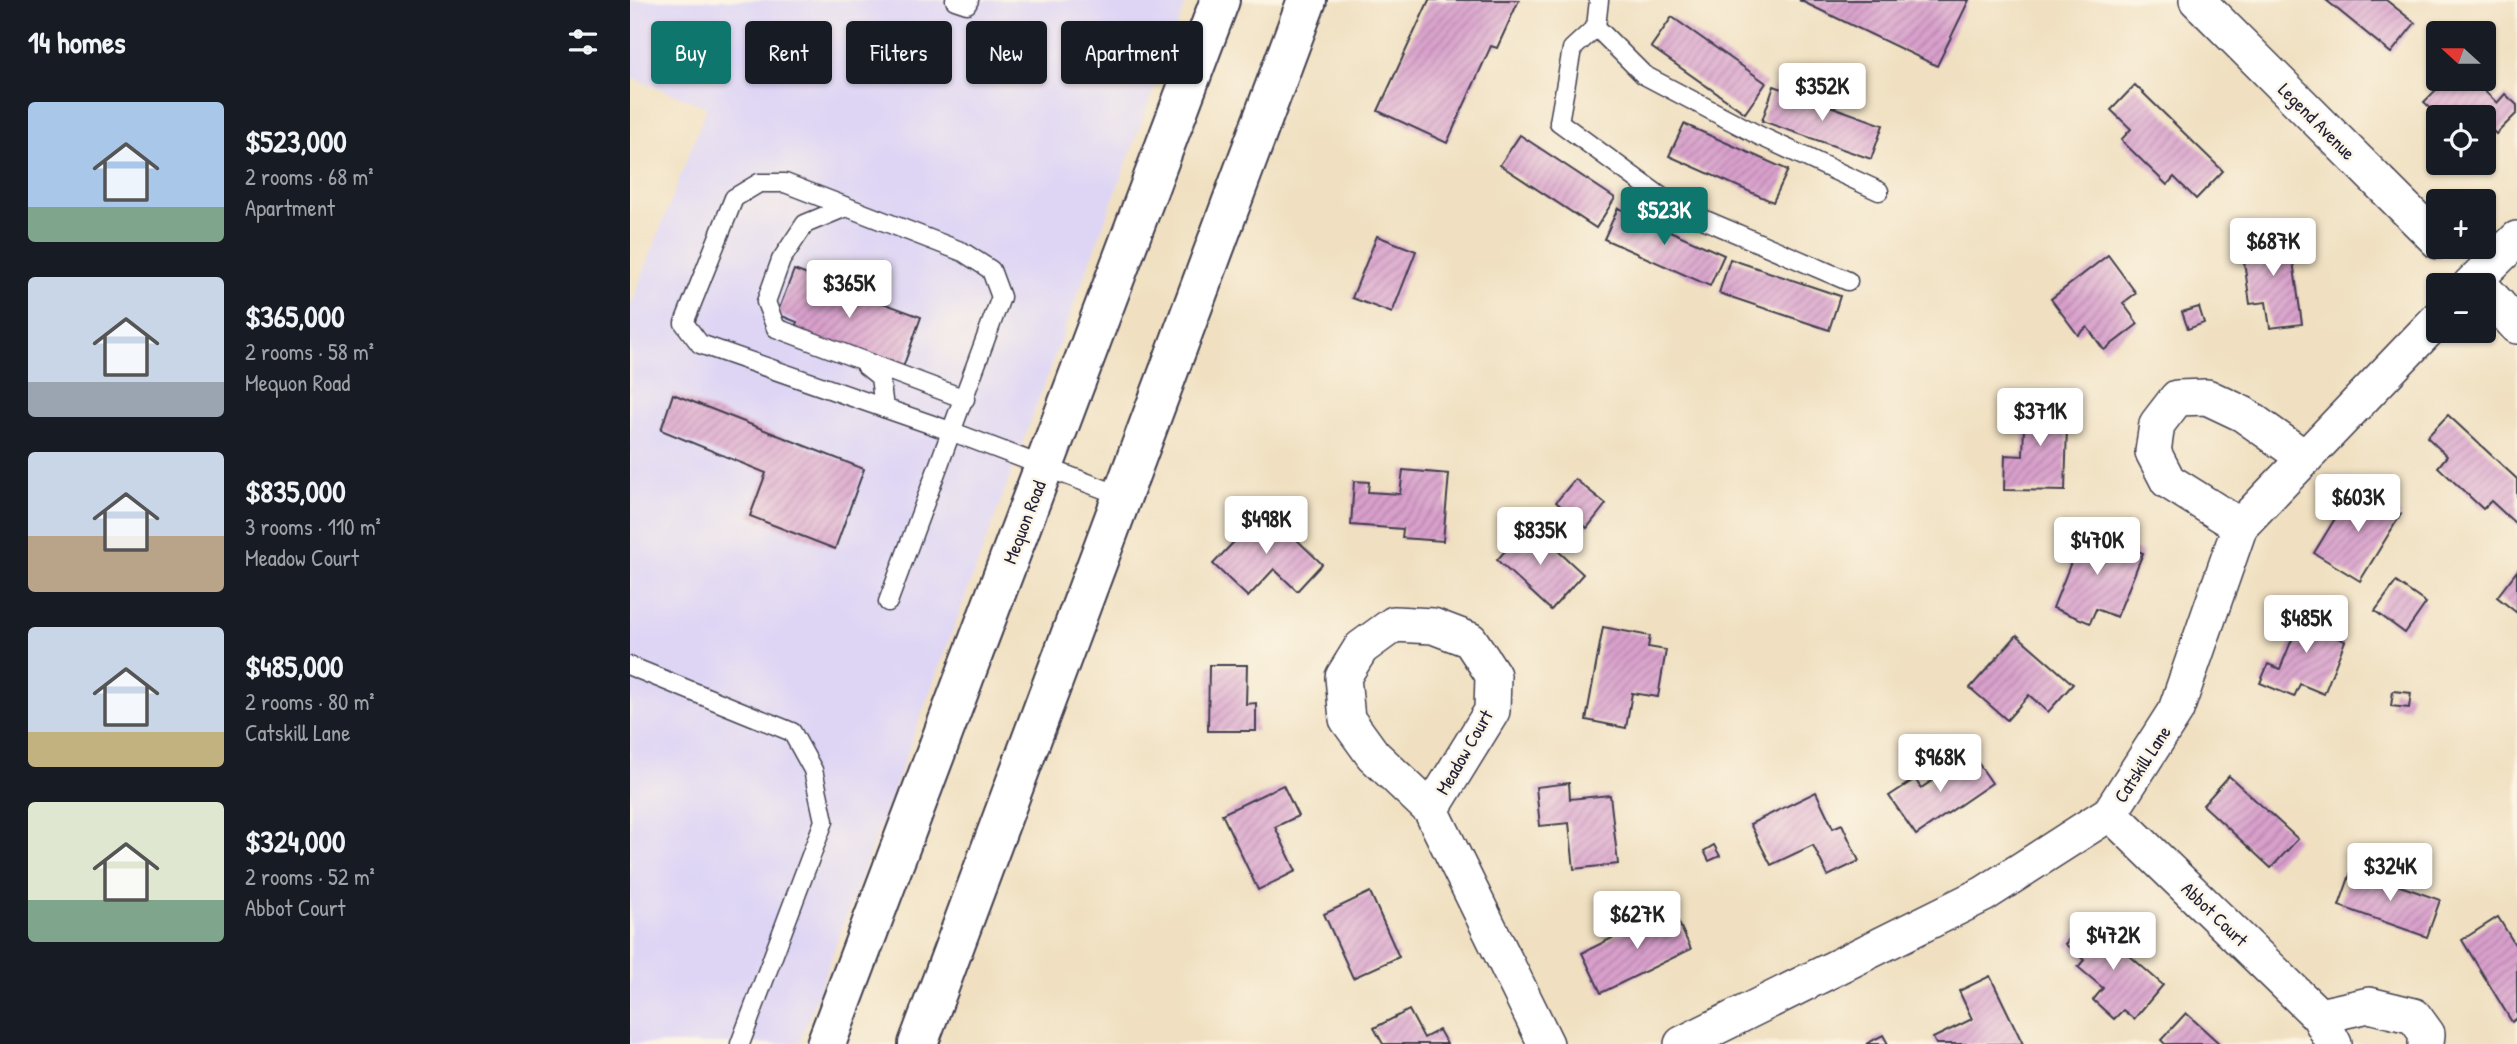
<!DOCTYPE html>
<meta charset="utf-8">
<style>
body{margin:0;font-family:"Patrick Hand",sans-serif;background:#242831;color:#f1f3f6;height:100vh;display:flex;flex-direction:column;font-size:26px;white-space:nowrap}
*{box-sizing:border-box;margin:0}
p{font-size:23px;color:#9ea1a6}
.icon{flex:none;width:38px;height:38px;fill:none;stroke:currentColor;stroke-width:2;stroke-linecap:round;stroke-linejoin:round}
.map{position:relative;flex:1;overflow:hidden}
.sheet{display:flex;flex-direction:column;background:#171b24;width:630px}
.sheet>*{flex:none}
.top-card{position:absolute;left:21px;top:21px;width:665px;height:63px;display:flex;gap:14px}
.needle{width:46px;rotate:291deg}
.tools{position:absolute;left:1796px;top:21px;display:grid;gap:14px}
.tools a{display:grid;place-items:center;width:70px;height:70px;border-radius:7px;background:#171b24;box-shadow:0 2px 5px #0004;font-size:35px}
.price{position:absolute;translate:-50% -60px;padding:0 16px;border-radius:7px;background:#fff;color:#222;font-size:23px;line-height:46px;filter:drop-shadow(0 2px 4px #0008)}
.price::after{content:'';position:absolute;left:50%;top:42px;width:21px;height:16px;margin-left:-10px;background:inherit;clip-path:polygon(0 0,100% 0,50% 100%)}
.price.current{background:#0f766e;color:#fff}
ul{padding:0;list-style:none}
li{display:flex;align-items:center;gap:21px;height:175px;padding:0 28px}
li span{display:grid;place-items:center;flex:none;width:196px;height:140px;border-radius:7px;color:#555}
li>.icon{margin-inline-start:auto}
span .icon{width:84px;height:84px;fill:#fffc;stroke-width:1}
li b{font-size:30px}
h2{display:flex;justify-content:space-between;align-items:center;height:84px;padding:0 28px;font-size:30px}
.pill{padding:0 24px;border-radius:7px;background:#171b24;box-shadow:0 2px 5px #0004;font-size:24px;line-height:63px}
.pill.current{background:#0f766e;color:#fff}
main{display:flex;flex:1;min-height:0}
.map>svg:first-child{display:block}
.built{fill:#ded5f5}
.building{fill:url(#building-hatch)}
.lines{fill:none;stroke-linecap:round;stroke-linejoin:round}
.lane-casing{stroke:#413e4f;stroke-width:21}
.street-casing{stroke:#413e4f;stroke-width:38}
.primary-casing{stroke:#413e4f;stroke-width:42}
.lane{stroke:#fff;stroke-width:18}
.street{stroke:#fff;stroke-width:35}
.primary{stroke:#fff;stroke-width:38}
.labels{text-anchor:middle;stroke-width:5;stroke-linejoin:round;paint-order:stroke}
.street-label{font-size:19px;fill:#22223b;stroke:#fcf5e5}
</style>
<main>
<section class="sheet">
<h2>14 homes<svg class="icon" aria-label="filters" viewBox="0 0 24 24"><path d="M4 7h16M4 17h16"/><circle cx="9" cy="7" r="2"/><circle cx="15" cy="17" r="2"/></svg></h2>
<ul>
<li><span style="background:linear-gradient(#a9c7e8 75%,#7fa58c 0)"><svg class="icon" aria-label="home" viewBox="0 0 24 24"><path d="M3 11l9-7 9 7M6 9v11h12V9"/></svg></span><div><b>$523,000</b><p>2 rooms · 68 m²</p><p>Apartment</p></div></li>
<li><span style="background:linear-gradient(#c9d6e8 75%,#9aa5b1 0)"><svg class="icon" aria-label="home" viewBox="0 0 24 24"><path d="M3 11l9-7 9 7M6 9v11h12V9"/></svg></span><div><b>$365,000</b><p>2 rooms · 58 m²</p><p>Mequon Road</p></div></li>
<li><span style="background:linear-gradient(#c9d6e8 60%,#b9a48a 0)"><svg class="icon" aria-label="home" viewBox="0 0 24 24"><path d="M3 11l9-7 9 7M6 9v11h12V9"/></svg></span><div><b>$835,000</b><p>3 rooms · 110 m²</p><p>Meadow Court</p></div></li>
<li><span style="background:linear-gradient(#c9d6e8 75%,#c2b280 0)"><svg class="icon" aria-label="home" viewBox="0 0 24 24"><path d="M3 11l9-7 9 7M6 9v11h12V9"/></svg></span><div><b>$485,000</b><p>2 rooms · 80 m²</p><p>Catskill Lane</p></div></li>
<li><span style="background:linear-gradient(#dfe7d0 70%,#7fa58c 0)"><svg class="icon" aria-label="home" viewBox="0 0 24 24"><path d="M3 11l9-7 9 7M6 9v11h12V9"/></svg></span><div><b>$324,000</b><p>2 rooms · 52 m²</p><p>Abbot Court</p></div></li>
</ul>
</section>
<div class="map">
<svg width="1887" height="1044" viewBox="0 0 1887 1044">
<defs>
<pattern id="building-hatch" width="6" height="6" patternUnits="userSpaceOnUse" patternTransform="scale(1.75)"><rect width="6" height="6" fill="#d9a0cc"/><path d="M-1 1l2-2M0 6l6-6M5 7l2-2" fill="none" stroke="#b082a7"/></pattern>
</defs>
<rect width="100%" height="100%" fill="#fcf5e5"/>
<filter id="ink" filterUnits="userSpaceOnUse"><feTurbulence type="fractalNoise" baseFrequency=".0143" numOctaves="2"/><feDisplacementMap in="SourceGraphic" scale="14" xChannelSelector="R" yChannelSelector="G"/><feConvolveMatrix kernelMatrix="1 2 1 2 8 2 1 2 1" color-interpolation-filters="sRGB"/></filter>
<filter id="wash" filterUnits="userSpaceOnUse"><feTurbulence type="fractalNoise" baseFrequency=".00686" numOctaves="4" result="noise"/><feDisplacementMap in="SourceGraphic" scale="28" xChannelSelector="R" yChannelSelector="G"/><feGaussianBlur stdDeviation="1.57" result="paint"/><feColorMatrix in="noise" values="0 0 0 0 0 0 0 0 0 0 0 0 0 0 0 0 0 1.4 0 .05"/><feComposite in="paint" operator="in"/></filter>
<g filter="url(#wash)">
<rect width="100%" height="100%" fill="#f0e0c1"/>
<path class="built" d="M0 0H557L169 1044H0V308L77 107 0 77Z"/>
<g id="blocks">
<g class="building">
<path d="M799 0H889L867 48 861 46 817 143 748 111Z"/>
<path d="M1169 0H1339L1307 66Z"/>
<path d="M1696 0H1756L1785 23 1761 53Z"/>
<path d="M1042 17 1136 83 1115 113 1021 47Z"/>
<path d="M1812 79H1842L1867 103 1875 94 1887 105V113L1866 134 1855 123 1853 124V117H1810L1794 102 1815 81Z"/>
<path d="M1505 85 1593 171 1566 199 1544 177 1537 185 1491 140 1501 129 1481 110Z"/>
<path d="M1144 86 1253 125 1241 159 1132 121Z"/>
<path d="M1054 124 1158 170 1143 202 1039 156Z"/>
<path d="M890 135 985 198 966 228 870 165Z"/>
<path d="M988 208 1094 255 1080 286 974 239Z"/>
<path d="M1659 233 1672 324 1640 328 1636 302 1620 304 1611 240Z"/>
<path d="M747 236 786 251 762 313 722 298Z"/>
<path d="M1478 255 1506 293 1493 303 1508 324 1474 350 1457 327 1448 335 1421 299Z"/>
<path d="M1100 259 1210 296 1199 330 1089 293Z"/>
<path d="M164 270 291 317 272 370 164 330 167 322 147 314Z"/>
<path d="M1569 307 1574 323 1558 329 1552 312Z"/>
<path d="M43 394 234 469 205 549 120 516 136 473 31 430Z"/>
<path d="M1395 395 1434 396 1433 426H1437L1435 491 1374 490 1375 455 1393 456Z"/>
<path d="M1818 415 1887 479V525L1861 501 1853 509 1808 467 1817 456 1797 437Z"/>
<path d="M773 470 819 474 813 541 772 538 773 529 721 525 724 481 739 482 738 492 770 494Z"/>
<path d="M945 479 976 504 957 528 926 502Z"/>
<path d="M1725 486 1771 514 1730 581 1684 553Z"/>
<path d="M635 509 692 564 667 591 644 569 618 597 583 564Z"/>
<path d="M899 524 953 574 921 610 867 560Z"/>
<path d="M1454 529 1513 553 1487 617 1466 609 1460 623 1423 608Z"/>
<path d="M1887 571V613L1867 597Z"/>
<path d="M1766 582 1796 603 1775 633 1745 611Z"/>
<path d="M1664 603 1697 616 1692 631 1715 641 1694 694 1670 684 1664 697 1630 683 1638 664 1650 669 1667 627 1656 623Z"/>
<path d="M973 627 1020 636 1018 647 1036 650 1028 697 1002 693 996 728 956 720Z"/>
<path d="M1387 635 1443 684 1418 712 1399 695 1377 720 1340 688Z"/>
<path d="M579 665H617L616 704 626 703V731H578Z"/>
<path d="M1763 691 1781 693 1779 708 1761 706Z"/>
<path d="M1342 754 1362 783 1286 835 1259 796 1285 779 1291 788Z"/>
<path d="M1599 776 1668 839 1641 868 1573 805Z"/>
<path d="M939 783 940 799 980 795 988 864 944 869 939 823 910 826 906 787Z"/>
<path d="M653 785 668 816 645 827 666 871 628 890 592 814Z"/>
<path d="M1186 792 1203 828 1212 824 1229 861 1198 876 1183 845 1141 865 1120 824Z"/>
<path d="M1084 845 1090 856 1079 861 1074 851Z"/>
<path d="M1722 869 1810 900 1797 937 1709 906Z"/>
<path d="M740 892 769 957 723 978 694 914Z"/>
<path d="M1042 908 1061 949 971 993 952 953Z"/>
<path d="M1868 917 1887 948V1018L1882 1022 1832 940Z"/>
<path d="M1457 918 1533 985 1504 1019 1493 1010 1484 1019 1463 1000 1473 988 1448 967 1454 960 1435 944Z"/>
<path d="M1360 976 1393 1044H1306L1303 1038 1342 1019 1329 991Z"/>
<path d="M779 1010 794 1038 809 1030 817 1044H753L744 1028Z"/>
<path d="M1556 1013 1590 1044H1535L1531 1040Z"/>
<path d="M1253 1035 1258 1044H1236Z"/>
</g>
</g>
</g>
<g filter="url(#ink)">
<use href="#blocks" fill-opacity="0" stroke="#413e4f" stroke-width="2"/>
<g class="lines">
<defs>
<g id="lane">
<path d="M325 0 337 4 339 0"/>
<path d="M969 0 966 27 1014 75 1130 136 1249 191"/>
<path d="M966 27 942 49 929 122 1045 207 1218 281"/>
<path d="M216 207 175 224 151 260 136 302 146 328 335 399"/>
<path d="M235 365 250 377 254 408"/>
<path d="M258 602 371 297 361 270 333 252 155 183H129L104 198 54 323 70 344 323 432 492 496"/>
<path d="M0 666 162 732 183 770 194 821 110 1044"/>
</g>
<g id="street">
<path d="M1567 0 1808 241"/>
<path d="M1840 285 1887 239"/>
<path d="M1853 288 1887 326"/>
<path d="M1610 526 1538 481 1523 452 1527 424 1547 398 1577 397 1613 414 1675 458"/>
<path d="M801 810 862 711 863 675 840 640 803 626 764 624 731 648 713 677 717 719 743 755 801 810 916 1044"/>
<path d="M1480 813 1689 1016 1704 1044"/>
<path d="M1689 1016 1739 1005 1784 1016 1797 1034 1796 1044"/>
<path d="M1052 1044 1354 894 1480 813 1546 710 1610 526 1808 319"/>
</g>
<g id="primary">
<path d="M196 1044 590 0"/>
<path d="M288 1044 677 0"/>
</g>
</defs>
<use href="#lane" class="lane-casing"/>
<use href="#street" class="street-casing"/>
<use href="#primary" class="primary-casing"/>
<use href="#lane" class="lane"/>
<use href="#street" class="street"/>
<use href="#primary" class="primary"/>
</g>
</g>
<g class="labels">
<g class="street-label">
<text transform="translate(1687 121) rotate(45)" y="7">Legend Avenue</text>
<text transform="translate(394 522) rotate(-69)" y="7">Mequon Road</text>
<text transform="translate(834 752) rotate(-60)" y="7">Meadow Court</text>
<text transform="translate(1512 764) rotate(-57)" y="7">Catskill Lane</text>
<text transform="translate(1585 914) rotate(44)" y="7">Abbot Court</text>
</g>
</g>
</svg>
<div class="tools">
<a><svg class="needle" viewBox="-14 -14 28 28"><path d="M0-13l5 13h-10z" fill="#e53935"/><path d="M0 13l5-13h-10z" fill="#9ea1a6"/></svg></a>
<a><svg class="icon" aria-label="locate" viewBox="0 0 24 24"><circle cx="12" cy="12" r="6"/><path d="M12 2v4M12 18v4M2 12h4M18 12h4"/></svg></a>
<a>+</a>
<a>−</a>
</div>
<b class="price" style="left:1192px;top:123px">$352K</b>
<b class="price current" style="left:1034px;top:247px">$523K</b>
<b class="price" style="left:1643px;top:278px">$687K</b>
<b class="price" style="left:219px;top:320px">$365K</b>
<b class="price" style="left:1410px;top:448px">$371K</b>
<b class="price" style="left:1728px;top:534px">$603K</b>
<b class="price" style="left:636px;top:556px">$498K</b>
<b class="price" style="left:910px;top:567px">$835K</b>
<b class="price" style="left:1467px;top:577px">$470K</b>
<b class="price" style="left:1676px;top:655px">$485K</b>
<b class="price" style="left:1310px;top:794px">$968K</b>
<b class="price" style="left:1760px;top:903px">$324K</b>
<b class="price" style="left:1007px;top:951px">$627K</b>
<b class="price" style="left:1483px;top:972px">$472K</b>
<div class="top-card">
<a class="pill current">Buy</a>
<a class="pill">Rent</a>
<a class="pill">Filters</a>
<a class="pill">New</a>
<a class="pill">Apartment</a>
</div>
</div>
</main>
